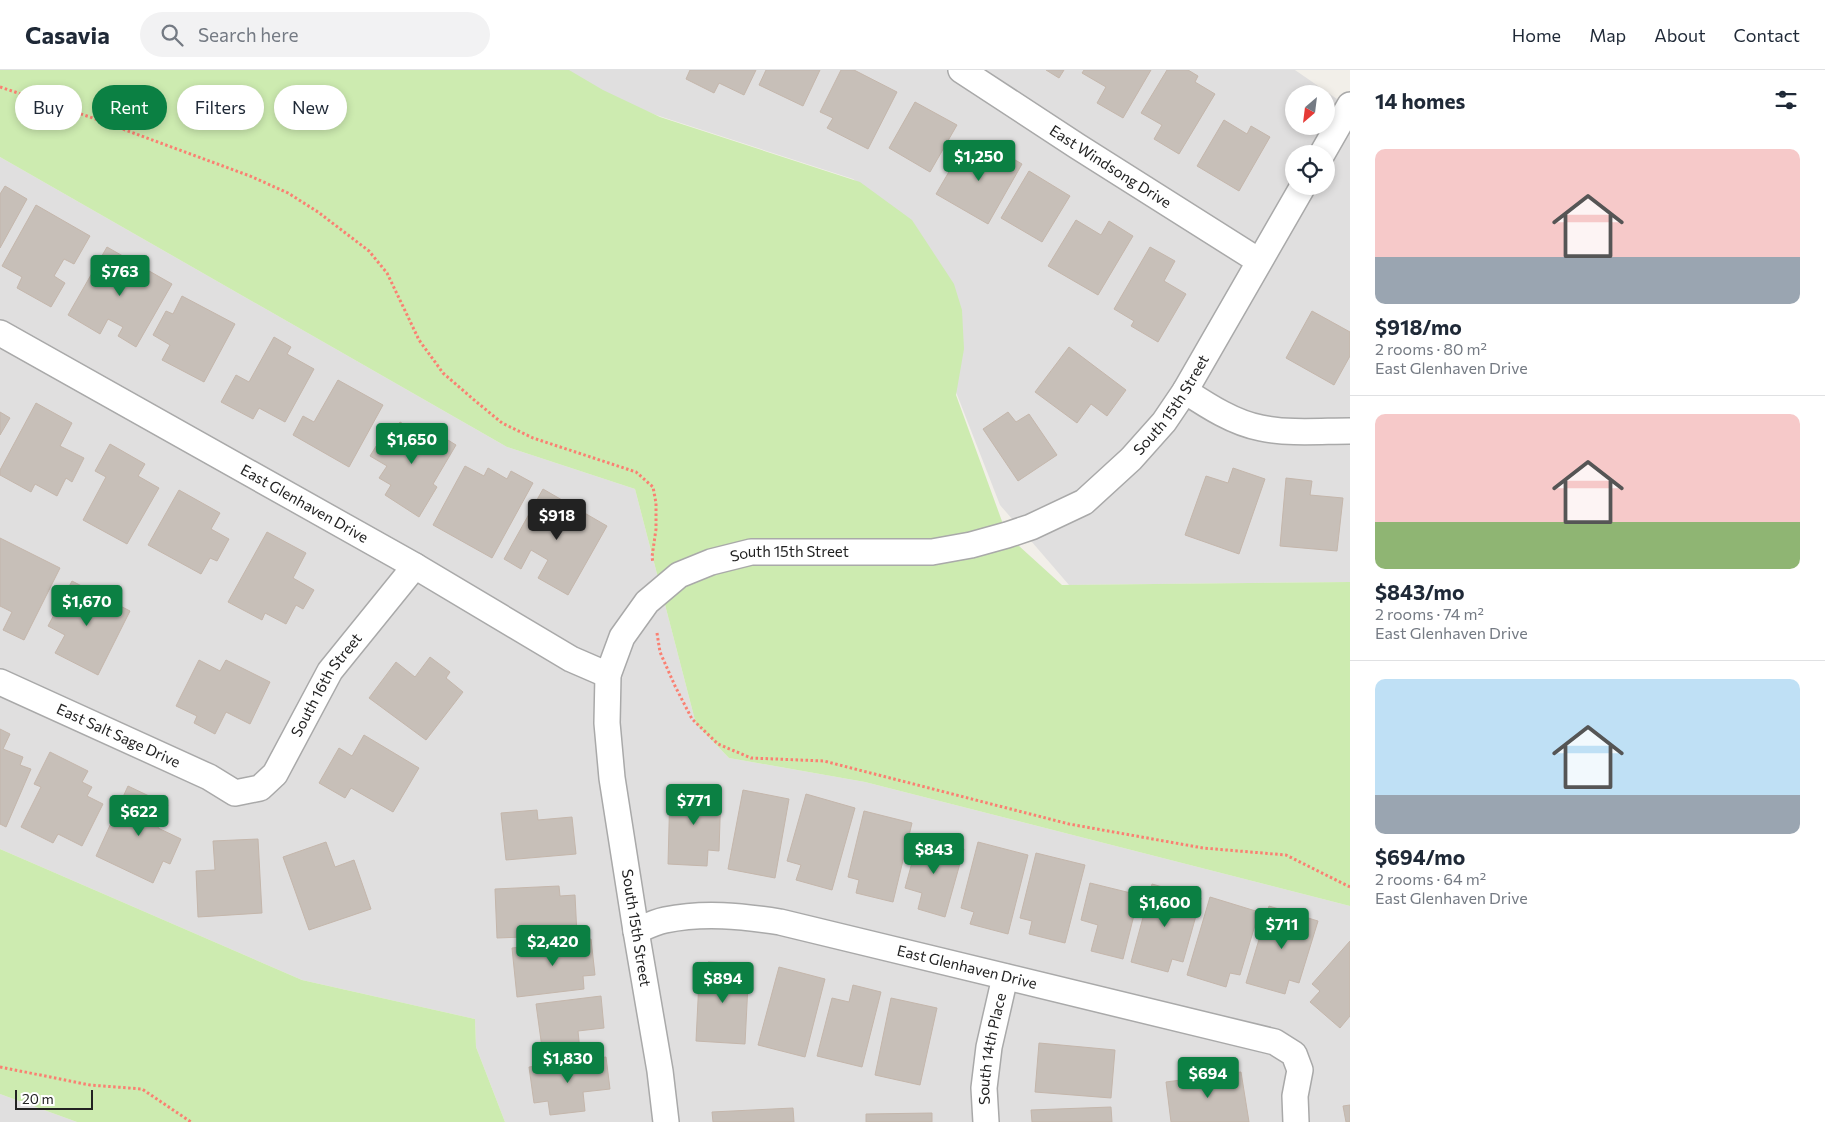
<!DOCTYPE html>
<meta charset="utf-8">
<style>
body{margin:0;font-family:Commissioner,sans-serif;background:#f2f2f3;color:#1f2937;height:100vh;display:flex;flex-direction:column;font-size:19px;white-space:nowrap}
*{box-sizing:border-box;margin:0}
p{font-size:16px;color:#747a83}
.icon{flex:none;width:28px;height:28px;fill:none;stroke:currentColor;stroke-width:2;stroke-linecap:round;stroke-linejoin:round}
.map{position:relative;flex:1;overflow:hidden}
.details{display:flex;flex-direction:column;background:#fff;width:475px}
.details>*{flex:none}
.banner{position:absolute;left:15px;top:15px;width:475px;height:45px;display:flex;gap:10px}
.needle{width:32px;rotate:208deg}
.buttons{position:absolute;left:1285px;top:15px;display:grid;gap:10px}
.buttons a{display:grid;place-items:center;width:50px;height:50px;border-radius:50%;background:#fff;box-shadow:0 2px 8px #0003;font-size:25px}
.scale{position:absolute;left:15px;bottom:12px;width:78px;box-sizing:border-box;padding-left:5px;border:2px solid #222;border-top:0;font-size:14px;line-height:18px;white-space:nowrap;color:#222;-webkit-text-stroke:4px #fff;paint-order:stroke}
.price{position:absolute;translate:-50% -42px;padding:0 11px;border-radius:5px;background:#0b8043;color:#fff;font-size:16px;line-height:32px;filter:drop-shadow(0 1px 2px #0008)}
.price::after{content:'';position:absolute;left:50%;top:30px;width:15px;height:11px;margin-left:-8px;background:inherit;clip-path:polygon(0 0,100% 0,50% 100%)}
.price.on{background:#222;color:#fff}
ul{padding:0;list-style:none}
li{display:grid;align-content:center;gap:10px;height:265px;padding:0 25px}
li+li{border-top:1px solid #e0e1e3}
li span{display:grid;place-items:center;height:155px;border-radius:10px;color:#555}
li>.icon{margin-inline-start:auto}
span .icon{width:90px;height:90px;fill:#fffc;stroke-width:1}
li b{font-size:21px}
h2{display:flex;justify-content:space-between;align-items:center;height:60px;padding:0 25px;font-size:21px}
.pill{padding:0 18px;border-radius:22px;background:#fff;box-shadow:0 2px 8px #0003;font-size:18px;line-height:45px}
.pill.on{background:#0b8043;color:#fff}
header{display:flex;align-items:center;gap:30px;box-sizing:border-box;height:70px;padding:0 25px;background:#fff;border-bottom:1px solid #e0e1e3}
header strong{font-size:24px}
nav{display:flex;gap:28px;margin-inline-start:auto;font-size:18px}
.search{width:350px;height:45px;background:#f2f2f3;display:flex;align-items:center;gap:12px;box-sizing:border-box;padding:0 18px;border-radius:28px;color:#747a83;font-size:19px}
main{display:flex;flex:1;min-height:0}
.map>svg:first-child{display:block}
.residential{fill:#e0dfdf;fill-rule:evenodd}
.grass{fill:#cdebb0}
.building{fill:#c7bfb8;stroke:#c4b6ab}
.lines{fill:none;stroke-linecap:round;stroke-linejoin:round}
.minor-casing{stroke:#a9a9a9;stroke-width:28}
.path{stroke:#fa8072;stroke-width:3;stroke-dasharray:2.5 2.5;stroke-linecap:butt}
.minor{stroke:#fff;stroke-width:25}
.labels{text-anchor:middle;stroke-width:5;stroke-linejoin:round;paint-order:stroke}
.street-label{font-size:15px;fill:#222;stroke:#fff}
</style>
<header>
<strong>Casavia</strong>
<div class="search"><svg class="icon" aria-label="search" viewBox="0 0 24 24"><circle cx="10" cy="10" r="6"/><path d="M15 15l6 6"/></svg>Search here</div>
<nav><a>Home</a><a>Map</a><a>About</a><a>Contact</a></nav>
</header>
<main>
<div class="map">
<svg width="1350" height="1052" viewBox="0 0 1350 1052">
<rect width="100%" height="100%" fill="#f2efe9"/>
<g class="residential">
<path d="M565 0H1295L1350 38V512L1069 515 1000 435 956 322 902 145 853 109 656 45 609 26ZM1294 24H1326V56H1294ZM1294 84H1326V116H1294Z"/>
<path d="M0 87 507 377 635 419 696 654 729 688 865 712 1350 836V1052H505L476 977 475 949 302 910 0 779Z"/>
<path d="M0 1024 77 1052H0Z"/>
</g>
<g class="grass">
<path d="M0 0H569L603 20 660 47 860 112 912 150 954 214 962 240 964 279 956 325 1007 465 1062 515 1350 512V836L865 712 729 688 696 654 635 419 507 377 0 87Z"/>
<path d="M0 779 302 910 475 949 476 977 505 1052H77L0 1024Z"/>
</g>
<g class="building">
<path d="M690 0H756L744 25 719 13 714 23 686 9Z"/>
<path d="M766 0H820L803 36 759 15Z"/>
<path d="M841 0H854L897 22 868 79 827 58 833 48 820 42Z"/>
<path d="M1046 0H1064L1059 8Z"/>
<path d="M1084 0H1151L1123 48 1097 33 1106 17 1082 3Z"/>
<path d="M1167 0H1188L1198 6 1195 12 1215 24 1179 84 1154 69 1162 55 1141 43Z"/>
<path d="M915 32 957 55 930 102 889 78Z"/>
<path d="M1224 50 1247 64 1251 56 1270 67 1239 121 1197 96Z"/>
<path d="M964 76 987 89 993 77 1022 94 988 154 936 124Z"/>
<path d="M1029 101 1070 126 1042 172 1001 148Z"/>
<path d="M5 116 27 129 0 178V124Z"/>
<path d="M36 135 90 166 74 194 64 189 54 206 65 213 51 237 17 218 22 207 2 196Z"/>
<path d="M1076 150 1101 165 1109 151 1133 166 1098 225 1048 196Z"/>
<path d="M107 177 172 214 136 277 118 266 123 257 108 249 100 264 68 245Z"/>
<path d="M1150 177 1175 191 1164 211 1186 224 1158 272 1131 256 1134 251 1114 239Z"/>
<path d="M182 226 235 254 204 312 162 290 170 275 153 265 166 241 173 244Z"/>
<path d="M1312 241 1350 262V286L1334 315 1286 288Z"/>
<path d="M274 267 291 277 287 284 314 299 285 352 259 338 253 349 221 332 236 305 249 312Z"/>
<path d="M1069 277 1126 320 1107 346 1091 334 1077 353 1035 322Z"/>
<path d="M338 310 383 335 349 397 293 365 303 346 314 352Z"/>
<path d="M36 333 72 353 60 376 84 388 72 412 66 408 57 426 35 414 31 422 0 405V400Z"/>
<path d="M0 342 10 348 0 365Z"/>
<path d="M1008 342 1016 352 1029 344 1057 385 1018 411 983 359Z"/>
<path d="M400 352 420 364 425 356 456 375 433 414 437 417 419 447 385 425 391 415 379 408 387 396 370 386 383 365 389 369Z"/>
<path d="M110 374 145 394 138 406 159 418 127 474 83 450 106 407 95 401Z"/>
<path d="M465 396 484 406 488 398 507 409 511 401 533 413 492 488 433 455Z"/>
<path d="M1233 398 1265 409 1239 484 1185 465 1206 406 1228 413Z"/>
<path d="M1286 408 1312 411 1310 425 1343 428 1337 481 1280 476Z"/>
<path d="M543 419 607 456 568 525 538 508 548 490 531 480 521 499 504 489Z"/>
<path d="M179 420 220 443 211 459 229 469 217 491 210 488 201 504 148 475Z"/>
<path d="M267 462 306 483 293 508 314 520 303 539 296 535 286 554 265 543 262 550 228 532Z"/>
<path d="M0 468 60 498 24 570 3 560 12 542 0 536Z"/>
<path d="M72 511 130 541 98 605 55 583 65 565 48 556Z"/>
<path d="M430 587 450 602 446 608 463 622 426 670 369 628 396 592 415 607Z"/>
<path d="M199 590 220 601 226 590 270 612 250 654 226 642 215 664 194 653 197 646 176 636Z"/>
<path d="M0 659 10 664 3 679 23 687 20 695 31 699 6 757 0 754Z"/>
<path d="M364 665 419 698 393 742 351 718 345 728 319 713 339 678 352 686Z"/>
<path d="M50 682 88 701 82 712 92 717 87 726 103 734 82 776 58 764 53 773 21 757 41 717 34 714Z"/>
<path d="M128 716 168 735 158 758 181 769 170 794 163 791 153 813 96 786Z"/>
<path d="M670 719 721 720 719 781 708 780 707 796 668 794Z"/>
<path d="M743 720 789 729 775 808 728 799Z"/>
<path d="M806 724 855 738 832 820 796 810 801 795 787 791Z"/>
<path d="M537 740 538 750 572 747 576 784 506 790 501 743Z"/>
<path d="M864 741 912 753 893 832 856 823 859 810 848 807Z"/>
<path d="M919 767 964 779 945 847 918 839 922 823 905 818Z"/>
<path d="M258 769 262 843 198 847 196 801 215 800 213 771Z"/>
<path d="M326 772 335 797 354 790 371 839 309 860 283 787Z"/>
<path d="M978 772 1028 785 1008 864 970 854 974 842 961 838Z"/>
<path d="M1036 783 1085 795 1065 873 1029 864 1032 851 1020 848Z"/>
<path d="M1090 813 1139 825 1123 889 1091 881 1098 855 1081 850Z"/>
<path d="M1152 814 1201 828 1183 892 1172 889 1168 902 1131 892Z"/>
<path d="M559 816 560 826 575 825 577 865 497 868 495 819Z"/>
<path d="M1210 827 1259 842 1240 905 1230 903 1226 917 1187 905Z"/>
<path d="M1269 836 1318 851 1299 913 1289 910 1285 924 1246 913Z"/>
<path d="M591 869 595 905 583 906 584 919 517 927 512 878Z"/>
<path d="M1350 871V946L1340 958 1310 932 1320 921 1312 914Z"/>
<path d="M708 892 749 894 745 974 696 971 699 910H707Z"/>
<path d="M779 897 825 909 805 987 758 975Z"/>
<path d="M853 915 881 922 862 997 817 986 832 928 849 932Z"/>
<path d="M601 926 604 958 578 961 580 981 543 985 536 934Z"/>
<path d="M891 928 937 938 920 1015 875 1005Z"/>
<path d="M1039 973 1115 980 1111 1028 1035 1022Z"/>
<path d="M606 987 610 1019 583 1022 585 1041 550 1045 548 1031 534 1033 529 997Z"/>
<path d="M1241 1002 1249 1052H1171L1166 1012Z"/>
<path d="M1350 1035V1052H1346L1343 1036Z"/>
<path d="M1111 1037 1112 1052H1032L1031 1040Z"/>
<path d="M793 1038 794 1052H713L712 1042Z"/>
<path d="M932 1043V1052H866V1044Z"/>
</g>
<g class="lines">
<defs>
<g id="minor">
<path id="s1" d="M961 0 1077 76 1259 191"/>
<path d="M1322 84 1350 35"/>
<path id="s2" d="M0 263 415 496 571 589 608 605"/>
<path d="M1185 321C1208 336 1234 353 1261 358 1290 364 1321 361 1350 361"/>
<path id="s3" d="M0 612 209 707 235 723 260 718 275 704 330 601 415 496"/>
<path id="s4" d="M636 861C645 857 655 852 665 850 704 842 741 846 780 852L1275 972 1294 984 1300 1000 1295 1026 1296 1052"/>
<path id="s5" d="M666 1052 660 1001 636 861 612 708 607 653 608 605 622 567 647 532 679 505 711 492 751 482H932L971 475 1007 465 1031 457 1084 432 1131 389 1164 352 1185 321 1303 116"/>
<path id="s6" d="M986 1052 984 1018 989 977 1005 907"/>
</g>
</defs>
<use href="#minor" class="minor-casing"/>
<g class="path">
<path d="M0 17 90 47 250 106 288 123 318 142 369 181 387 203 419 270 443 303 473 329 502 353 533 368 636 402 653 417 656 433V459L652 487 653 493"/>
<path d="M657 563 660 582 675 616 692 649 718 674 751 688 824 691 1069 754 1203 778 1286 785 1350 817"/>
<path d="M0 997 90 1015 142 1019 191 1052"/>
</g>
<use href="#minor" class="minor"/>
</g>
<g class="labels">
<g class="street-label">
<text dy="5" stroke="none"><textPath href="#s1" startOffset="178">East Windsong Drive</textPath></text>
<text dy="5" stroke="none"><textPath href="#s5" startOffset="1126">South 15th Street</textPath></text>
<text dy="5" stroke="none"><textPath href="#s2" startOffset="349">East Glenhaven Drive</textPath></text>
<text dy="5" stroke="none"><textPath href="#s5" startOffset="691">South 15th Street</textPath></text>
<text dy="5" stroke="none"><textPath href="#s3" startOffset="409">South 16th Street</textPath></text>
<text dy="5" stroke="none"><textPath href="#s3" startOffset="130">East Salt Sage Drive</textPath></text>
<text transform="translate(636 858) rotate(81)" y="5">South 15th Street</text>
<text dy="5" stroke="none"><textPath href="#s4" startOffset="339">East Glenhaven Drive</textPath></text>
<text dy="5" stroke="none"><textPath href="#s6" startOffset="74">South 14th Place</textPath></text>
</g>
</g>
</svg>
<div class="buttons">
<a><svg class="needle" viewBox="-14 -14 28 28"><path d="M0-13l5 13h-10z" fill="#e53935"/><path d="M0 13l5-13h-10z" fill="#747a83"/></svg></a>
<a><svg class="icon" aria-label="locate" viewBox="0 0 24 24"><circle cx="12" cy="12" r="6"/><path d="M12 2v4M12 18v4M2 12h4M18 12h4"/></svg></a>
</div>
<div class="scale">20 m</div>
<b class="price" style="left:979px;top:112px">$1,250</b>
<b class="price" style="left:120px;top:227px">$763</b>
<b class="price" style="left:412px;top:395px">$1,650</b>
<b class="price on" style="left:557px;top:471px">$918</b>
<b class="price" style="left:87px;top:557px">$1,670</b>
<b class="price" style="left:694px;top:756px">$771</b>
<b class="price" style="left:139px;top:767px">$622</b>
<b class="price" style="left:934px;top:805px">$843</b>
<b class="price" style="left:1165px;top:858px">$1,600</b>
<b class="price" style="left:1282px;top:880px">$711</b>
<b class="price" style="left:553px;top:897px">$2,420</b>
<b class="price" style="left:723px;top:934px">$894</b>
<b class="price" style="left:568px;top:1014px">$1,830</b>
<b class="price" style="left:1208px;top:1029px">$694</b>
<div class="banner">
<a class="pill">Buy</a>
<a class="pill on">Rent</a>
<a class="pill">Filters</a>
<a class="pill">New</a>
</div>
</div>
<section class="details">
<h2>14 homes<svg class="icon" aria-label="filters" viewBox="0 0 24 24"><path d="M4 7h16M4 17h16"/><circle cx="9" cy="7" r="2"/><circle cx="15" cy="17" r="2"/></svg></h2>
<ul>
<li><span style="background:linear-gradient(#f6c9c9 70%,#9aa5b1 0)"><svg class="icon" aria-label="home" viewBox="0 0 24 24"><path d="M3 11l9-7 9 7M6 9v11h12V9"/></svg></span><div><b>$918/mo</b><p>2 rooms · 80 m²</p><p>East Glenhaven Drive</p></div></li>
<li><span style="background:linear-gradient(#f6c9c9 70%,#8fb573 0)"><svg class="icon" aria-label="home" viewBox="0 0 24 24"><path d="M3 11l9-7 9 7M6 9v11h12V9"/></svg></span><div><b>$843/mo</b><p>2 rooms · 74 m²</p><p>East Glenhaven Drive</p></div></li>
<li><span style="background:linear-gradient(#bfe0f5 75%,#9aa5b1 0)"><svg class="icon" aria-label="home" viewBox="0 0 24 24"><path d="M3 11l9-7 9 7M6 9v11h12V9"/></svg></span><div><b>$694/mo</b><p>2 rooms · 64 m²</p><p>East Glenhaven Drive</p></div></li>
</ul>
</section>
</main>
